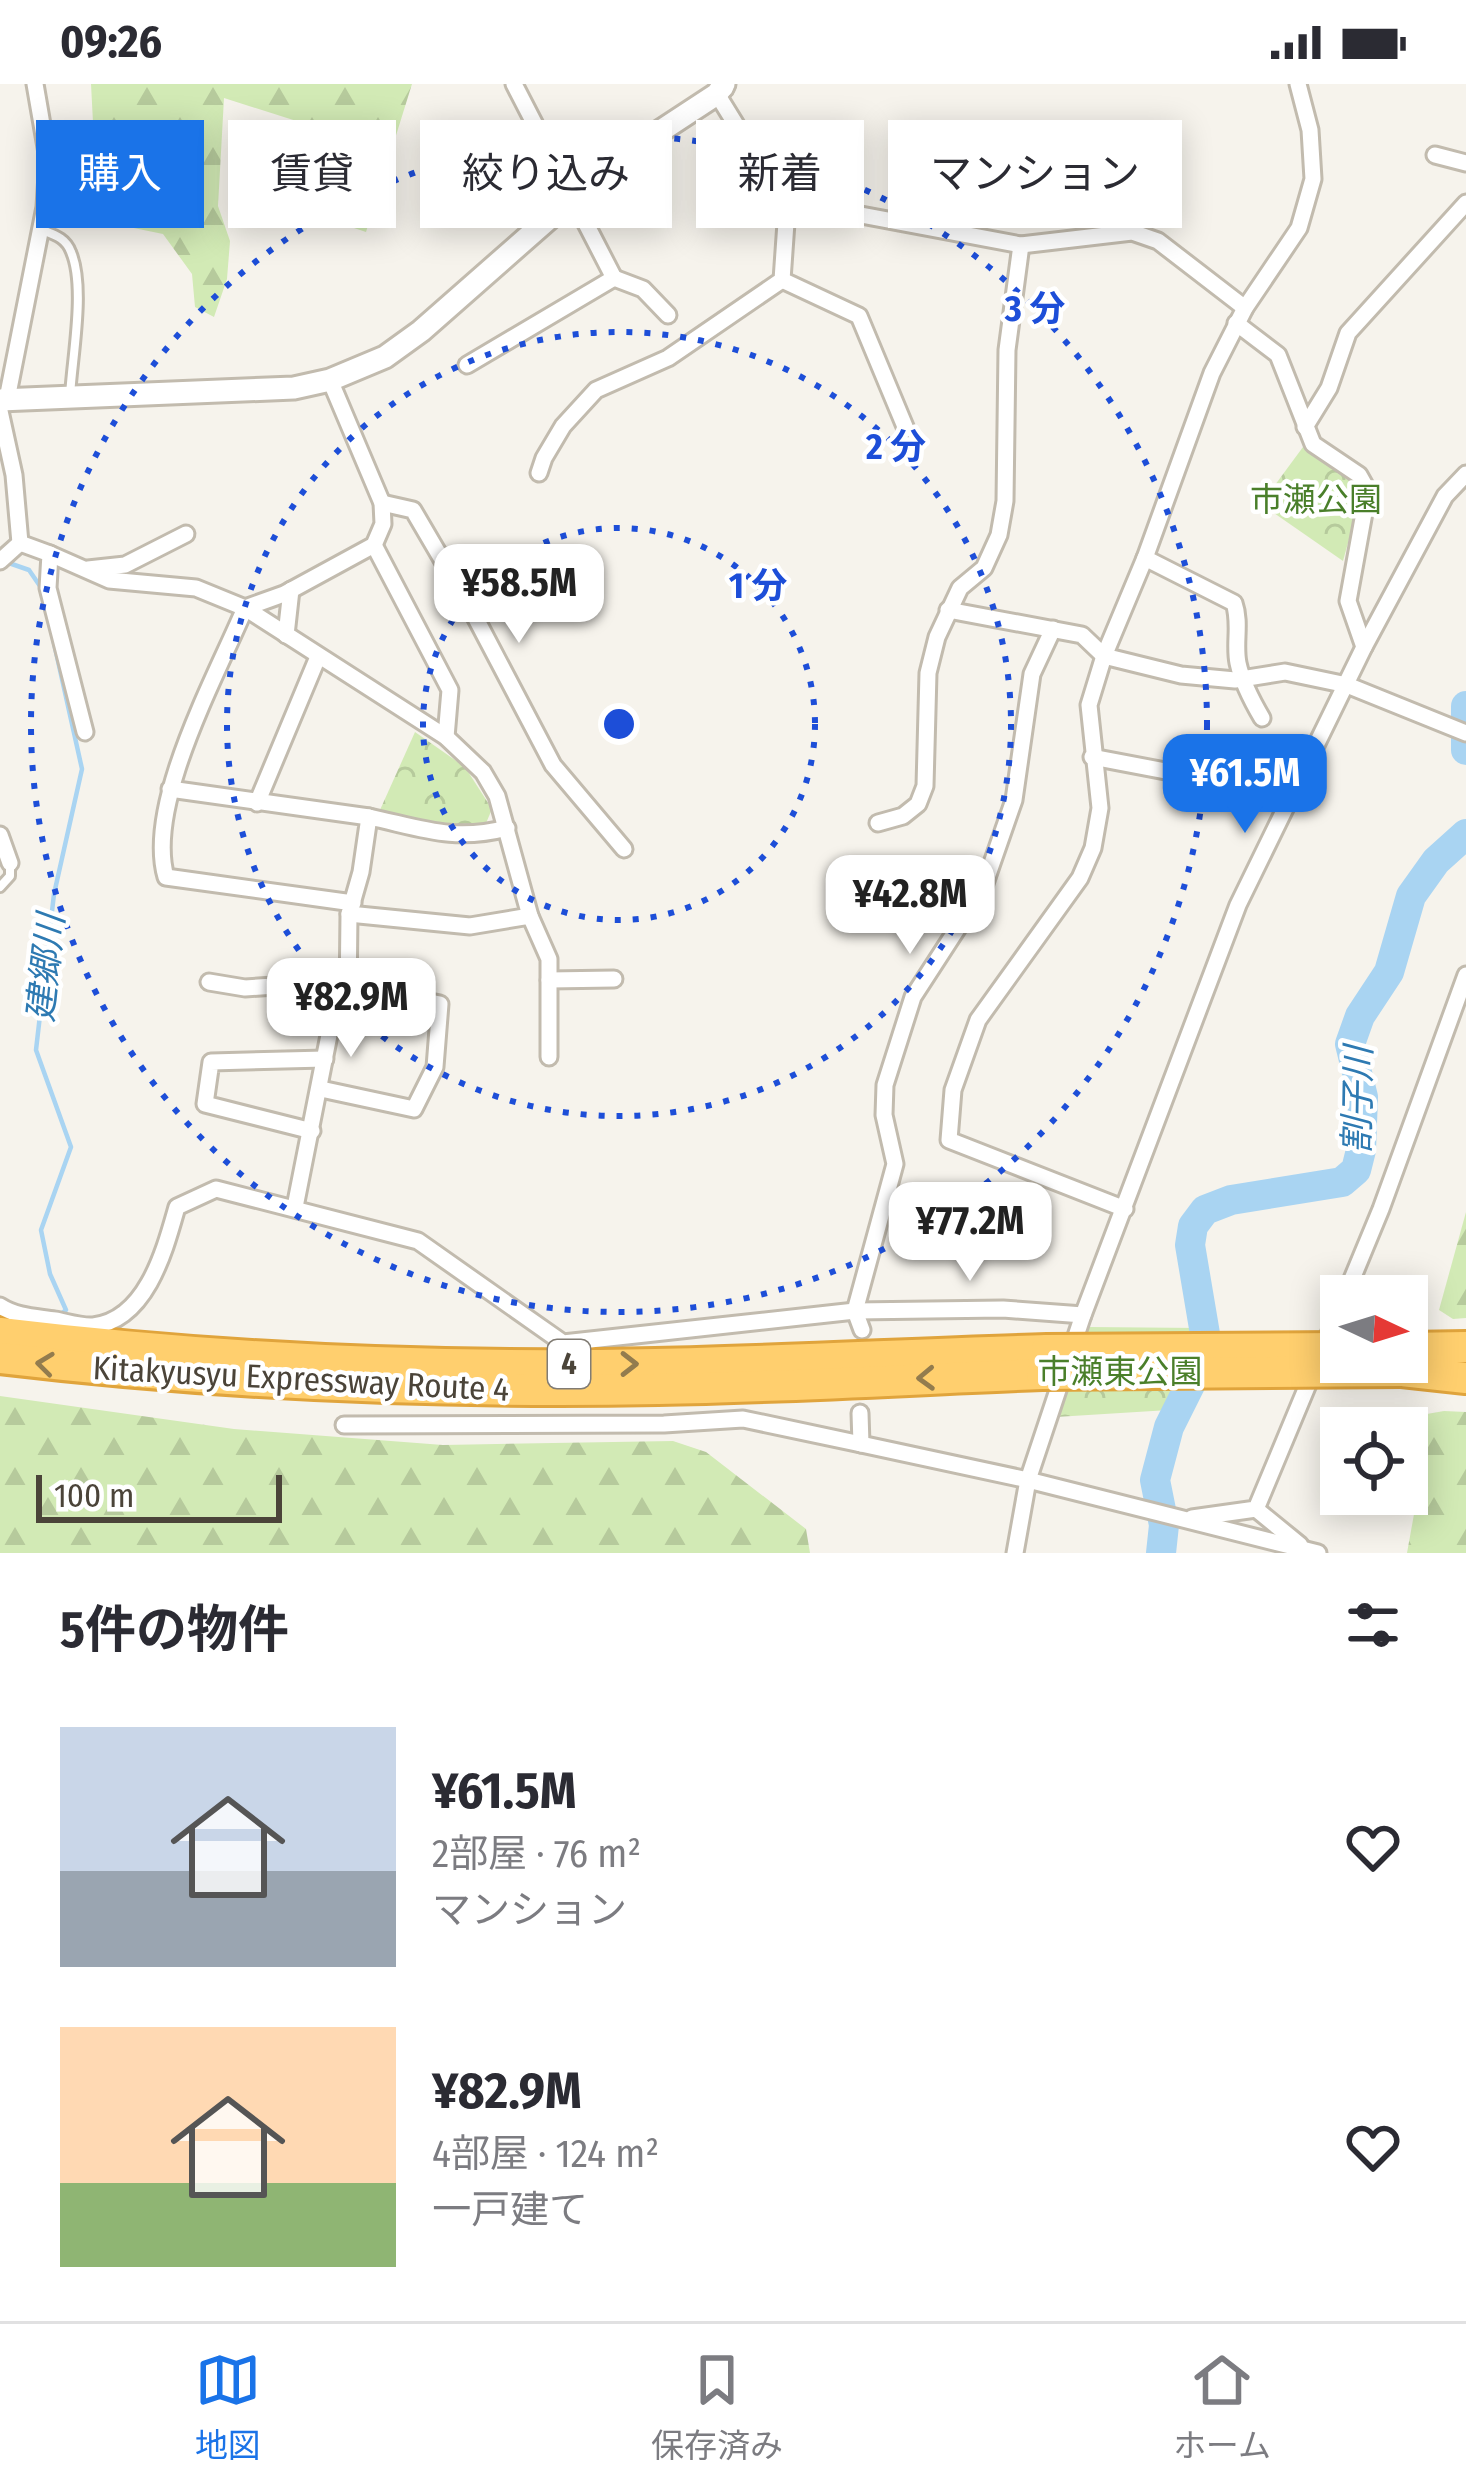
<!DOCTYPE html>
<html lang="ja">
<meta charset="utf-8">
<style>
body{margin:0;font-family:"Fira Sans Condensed","Noto Sans JP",sans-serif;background:#f2f2f3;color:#2b2b33;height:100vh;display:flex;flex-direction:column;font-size:45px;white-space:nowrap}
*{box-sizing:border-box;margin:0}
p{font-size:39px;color:#7c7c81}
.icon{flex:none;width:66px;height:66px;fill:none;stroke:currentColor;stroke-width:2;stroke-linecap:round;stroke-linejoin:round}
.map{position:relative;height:1469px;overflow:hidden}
.panel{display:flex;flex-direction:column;background:#fff;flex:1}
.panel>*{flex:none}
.banner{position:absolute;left:36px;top:36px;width:1395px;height:108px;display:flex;gap:24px}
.needle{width:78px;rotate:94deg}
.buttons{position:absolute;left:1320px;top:1191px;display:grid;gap:24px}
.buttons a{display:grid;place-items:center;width:108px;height:108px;border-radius:0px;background:#fff;box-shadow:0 6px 30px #0003;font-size:60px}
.scale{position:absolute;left:36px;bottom:30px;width:246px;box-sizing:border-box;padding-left:12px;border:6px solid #4b4439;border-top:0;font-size:33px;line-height:42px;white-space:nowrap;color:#4b4439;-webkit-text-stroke:9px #fff;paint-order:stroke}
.price{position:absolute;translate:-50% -102px;padding:0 27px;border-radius:24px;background:#fff;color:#222;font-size:39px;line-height:78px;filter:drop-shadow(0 3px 6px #0008)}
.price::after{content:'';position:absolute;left:50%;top:72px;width:36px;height:27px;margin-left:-18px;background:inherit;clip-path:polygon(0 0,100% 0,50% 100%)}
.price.active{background:#1a73e8;color:#fff}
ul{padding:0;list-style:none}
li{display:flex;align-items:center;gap:36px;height:300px;padding:0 60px}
li span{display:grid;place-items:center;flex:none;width:336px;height:240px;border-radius:0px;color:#555}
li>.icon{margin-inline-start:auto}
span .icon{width:144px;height:144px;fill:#fffc;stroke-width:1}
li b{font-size:51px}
h2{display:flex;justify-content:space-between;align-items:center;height:144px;padding:0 60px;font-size:51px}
.chip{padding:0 42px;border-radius:0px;background:#fff;box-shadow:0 6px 30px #0003;font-size:42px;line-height:108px}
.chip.active{background:#1a73e8;color:#fff}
.status{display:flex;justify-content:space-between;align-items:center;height:84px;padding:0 60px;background:#fff;direction:ltr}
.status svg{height:33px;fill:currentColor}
.tab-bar{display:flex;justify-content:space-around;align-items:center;height:168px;border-top:3px solid #e1e1e2;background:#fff;font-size:33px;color:#7c7c81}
.tab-bar a{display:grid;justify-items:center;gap:6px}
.tab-bar .active{color:#1a73e8}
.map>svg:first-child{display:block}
.forest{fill:url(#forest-firs)}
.park{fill:url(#park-crowns)}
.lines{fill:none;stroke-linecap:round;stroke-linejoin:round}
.stream{stroke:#a9d4f2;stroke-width:4.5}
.river{stroke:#a9d4f2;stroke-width:30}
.service-casing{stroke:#c2bbae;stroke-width:14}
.minor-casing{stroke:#c2bbae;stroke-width:21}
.tertiary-casing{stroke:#c2bbae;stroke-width:27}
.motorway-casing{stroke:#e0a43c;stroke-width:36}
.service{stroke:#fff;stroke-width:8}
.minor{stroke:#fff;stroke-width:15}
.tertiary{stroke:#fff;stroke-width:21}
.motorway{stroke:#ffcf6e;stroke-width:30}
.motorway-bridge-casing{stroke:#e0a43c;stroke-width:36;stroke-linecap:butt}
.motorway-bridge{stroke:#ffcf6e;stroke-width:30}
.oneway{stroke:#937c4e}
.ring{fill:none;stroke:#1d4ed8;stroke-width:6;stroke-dasharray:6 12}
.labels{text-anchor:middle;stroke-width:9;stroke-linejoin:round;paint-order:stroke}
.shield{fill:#fff;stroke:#817c74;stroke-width:3}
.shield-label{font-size:30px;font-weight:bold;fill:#4b4439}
.park-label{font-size:33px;fill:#4a7f2a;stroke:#fff}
.street-label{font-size:33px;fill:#4b4439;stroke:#fff}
.water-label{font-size:36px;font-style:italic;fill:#2e7ab2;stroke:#fff}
.centre{fill:#1d4ed8;stroke:#fff;stroke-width:6}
.ring-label{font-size:36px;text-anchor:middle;font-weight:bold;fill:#1d4ed8;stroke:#fff;stroke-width:9;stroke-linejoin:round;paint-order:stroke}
</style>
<div class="status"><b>09:26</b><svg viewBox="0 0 49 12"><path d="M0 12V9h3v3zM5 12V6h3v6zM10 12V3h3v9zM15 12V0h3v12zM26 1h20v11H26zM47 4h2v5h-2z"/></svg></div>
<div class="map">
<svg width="1466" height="1469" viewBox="0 0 1466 1469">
<defs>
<pattern id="forest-firs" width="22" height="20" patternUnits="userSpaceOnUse" patternTransform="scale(3)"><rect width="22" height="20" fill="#d2eab5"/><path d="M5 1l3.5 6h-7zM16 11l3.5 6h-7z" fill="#b6ca9c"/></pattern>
<pattern id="park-crowns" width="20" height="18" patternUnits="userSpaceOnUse" patternTransform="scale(3)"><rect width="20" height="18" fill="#d2eab5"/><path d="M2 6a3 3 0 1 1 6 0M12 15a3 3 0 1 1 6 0" fill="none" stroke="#b6ca9c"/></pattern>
</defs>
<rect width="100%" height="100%" fill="#f6f3ec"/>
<g class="forest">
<path d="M91 0H412L366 148 351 143 366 66 353 55 224 14 218 122 230 157 227 195 214 233 195 223 192 190 163 150 85 134 81 100 94 58Z"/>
<path d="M1466 1128V1234L1453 1235 1439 1226Z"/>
<path d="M0 1312 234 1345 443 1361 673 1357 706 1368 806 1445 810 1469H0Z"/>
<path d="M1444 1327 1466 1328V1469H1407L1416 1419 1428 1387 1421 1331Z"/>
</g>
<g class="park">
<path d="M1303 363 1355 399 1361 412 1343 477 1261 420Z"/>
<path d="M415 648 465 683 492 725 484 744C448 747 413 739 380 726Z"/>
<path d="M1089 1243 1200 1244 1196 1275 1169 1326 1056 1333Z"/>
</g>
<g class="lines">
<path class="stream" d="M6 478 29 486 42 505 82 685 54 810 36 966 71 1063 41 1146 50 1190 66 1226 57 1233"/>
<g class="river">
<path d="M1466 622V666"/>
<path d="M1161 1469 1164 1441 1155 1396 1169 1343 1203 1275 1205 1250 1190 1161 1193 1142 1205 1126 1231 1116 1342 1098 1356 1086 1361 1066 1363 1013 1350 960 1360 932 1389 888 1411 812 1436 777 1466 750"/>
</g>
<defs>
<g id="service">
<path d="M42 146C55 151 66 154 71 168 86 203 72 274 70 312"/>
<path d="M0 803 10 792V779"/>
</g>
<g id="minor">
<path d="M725 5 717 10 754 70 797 119 1021 161 1132 148 1158 157 1245 224"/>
<path d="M1435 71 1466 79"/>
<path d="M614 194 643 205 668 231"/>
<path d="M782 196 859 232 906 345"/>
<path d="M1236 239 1278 271 1313 360 1359 391 1368 407 1348 517 1364 563"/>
<path d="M467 281 614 194 514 0"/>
<path d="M330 296 382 419 383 440 374 461 284 510 245 524C216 593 145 721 166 793L353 819"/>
<path d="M7 315 45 123 48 75 35 0"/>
<path d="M0 327 14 391 20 459 50 470 48 504 85 648"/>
<path d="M1305 343 1329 304 1348 249 1466 119"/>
<path d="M539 389 544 374 563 342 596 306 668 274 782 196 788 110"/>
<path d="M382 419 413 426 471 525 553 681 624 765"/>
<path d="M374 461 450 606 446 653"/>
<path d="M50 470 109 496 196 504 245 524 446 653 483 688 497 712 530 832 470 842 349 830"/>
<path d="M1145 474 1234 519C1241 539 1234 559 1238 579 1242 598 1252 617 1262 634"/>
<path d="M0 477 20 459"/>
<path d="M88 485 125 481 186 450"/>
<path d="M948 526 1082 551 1104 572 1181 591 1235 596 1285 588 1347 601 1466 649"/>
<path d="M286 551 291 506"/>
<path d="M1092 673 1181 690"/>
<path d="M170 705 369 733 361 788 349 830 348 917 331 941 295 1123"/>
<path d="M257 719 318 573"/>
<path d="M369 733C421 744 453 758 507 744"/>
<path d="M878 739 903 732 918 720 925 702 928 589 937 553 960 504 984 484 999 451 1005 417 1007 266 1021 161"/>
<path d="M0 751 10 779"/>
<path d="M530 832 549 875V973"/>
<path d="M549 896 614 895"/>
<path d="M209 898 245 904 348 897 365 905 440 920 435 983 414 1025 321 1005"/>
<path d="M312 1047 205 1020 211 978 325 975"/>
<path d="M1125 1125 949 1056 953 1006 978 936 1080 794 1093 764 1100 724 1089 621 1104 572 1145 474 1212 289 1245 224 1299 144 1313 95 1310 46 1298 0"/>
<path d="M1345 1212 1381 1125 1466 891"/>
<path d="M0 1222C17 1233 36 1233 55 1236 66 1238 82 1243 93 1242 147 1236 165 1165 177 1123L216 1105 418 1157 563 1259 855 1227 1003 1225 1083 1231"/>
<path d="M862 1246 855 1227 895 1080 884 1031 885 1001 913 913 983 805 1014 716 1032 590 1053 545"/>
<path d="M1323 1264 1341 1222"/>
<path d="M860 1329 861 1360 1028 1396 1318 1469"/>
<path d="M344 1341 664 1340 743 1335 861 1360"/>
<path d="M1256 1425 1300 1461"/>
<path d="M1192 1434 1256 1425 1314 1286"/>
<path d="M1015 1469 1028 1396 1083 1231 1238 821 1364 563 1445 412 1466 390"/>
</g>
<path id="tertiary" d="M0 316 294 304 330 296 385 273 421 247 571 115 656 50 717 10 724 0"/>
<g id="motorway">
<path d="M0 1249C217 1275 436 1285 655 1280 785 1277 916 1270 1047 1266"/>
<path d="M1407 1264 1466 1263"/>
<path d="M0 1274C218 1300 438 1309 658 1305 786 1303 914 1295 1042 1290"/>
<path d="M1402 1287 1466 1294"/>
</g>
</defs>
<use href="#service" class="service-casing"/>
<use href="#minor" class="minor-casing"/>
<use href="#tertiary" class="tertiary-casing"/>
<use href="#motorway" class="motorway-casing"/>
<use href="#service" class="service"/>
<use href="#minor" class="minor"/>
<use href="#tertiary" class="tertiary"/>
<use href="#motorway" class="motorway"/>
<defs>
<g id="motorway-bridge">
<path d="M1047 1266 1341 1264"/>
<path d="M1042 1290 1402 1287"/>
</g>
</defs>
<use href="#motorway-bridge" class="motorway-bridge-casing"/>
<use href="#motorway-bridge" class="motorway-bridge"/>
</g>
<defs><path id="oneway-chevron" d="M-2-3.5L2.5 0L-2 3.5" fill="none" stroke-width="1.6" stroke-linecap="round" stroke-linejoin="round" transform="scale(3)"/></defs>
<g class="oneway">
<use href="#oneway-chevron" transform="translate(45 1280) rotate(-173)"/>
<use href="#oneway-chevron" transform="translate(629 1280)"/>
<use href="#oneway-chevron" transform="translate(926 1294) rotate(178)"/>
</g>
<g class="ring">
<circle cx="619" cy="640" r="196"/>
<circle cx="619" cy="640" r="392"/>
<circle cx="619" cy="640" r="588"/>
</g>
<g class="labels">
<rect class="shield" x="548" y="1256" width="42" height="48" rx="9"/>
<g class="shield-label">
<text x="569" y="1290">4</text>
</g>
<g class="park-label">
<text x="1316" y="427">市瀬公園</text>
<text x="1120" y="1299">市瀬東公園</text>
</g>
<g class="street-label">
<text transform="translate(301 1294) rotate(3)" y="12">Kitakyusyu Expressway Route 4</text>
</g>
<g class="water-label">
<text transform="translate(45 884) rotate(-84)" y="13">建郷川</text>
<text transform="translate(1357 1016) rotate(-89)" y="13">割子川</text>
</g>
</g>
<circle cx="619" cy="640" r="18" class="centre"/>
<g class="ring-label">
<text x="1035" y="237">3 分</text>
<text x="896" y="375">2 分</text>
<text x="758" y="514">1 分</text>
</g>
</svg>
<div class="buttons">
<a><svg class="needle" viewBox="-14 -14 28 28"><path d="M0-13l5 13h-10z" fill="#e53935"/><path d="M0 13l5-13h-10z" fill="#7c7c81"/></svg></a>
<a><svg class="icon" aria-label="locate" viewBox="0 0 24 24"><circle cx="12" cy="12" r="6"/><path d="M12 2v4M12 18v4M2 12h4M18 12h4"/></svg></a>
</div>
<div class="scale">100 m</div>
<b class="price" style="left:519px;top:562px">¥58.5M</b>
<b class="price active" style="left:1245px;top:752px">¥61.5M</b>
<b class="price" style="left:910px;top:873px">¥42.8M</b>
<b class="price" style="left:351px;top:976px">¥82.9M</b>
<b class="price" style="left:970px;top:1200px">¥77.2M</b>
<div class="banner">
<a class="chip active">購入</a>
<a class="chip">賃貸</a>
<a class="chip">絞り込み</a>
<a class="chip">新着</a>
<a class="chip">マンション</a>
</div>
</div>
<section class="panel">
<h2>5件の物件<svg class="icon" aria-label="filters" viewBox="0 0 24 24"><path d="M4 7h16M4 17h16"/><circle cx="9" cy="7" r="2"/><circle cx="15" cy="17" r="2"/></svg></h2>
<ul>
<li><span style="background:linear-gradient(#c9d6e8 60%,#9aa5b1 0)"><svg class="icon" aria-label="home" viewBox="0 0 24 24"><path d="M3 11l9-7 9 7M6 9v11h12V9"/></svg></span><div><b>¥61.5M</b><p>2部屋 · 76 m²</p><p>マンション</p></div><svg class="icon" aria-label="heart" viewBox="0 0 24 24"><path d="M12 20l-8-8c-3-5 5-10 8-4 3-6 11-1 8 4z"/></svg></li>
<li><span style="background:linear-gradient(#ffd9b3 65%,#8fb573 0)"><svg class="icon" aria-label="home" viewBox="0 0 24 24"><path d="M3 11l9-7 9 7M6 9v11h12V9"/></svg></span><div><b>¥82.9M</b><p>4部屋 · 124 m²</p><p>一戸建て</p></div><svg class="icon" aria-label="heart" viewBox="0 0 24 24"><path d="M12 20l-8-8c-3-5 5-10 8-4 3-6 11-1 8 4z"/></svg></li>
</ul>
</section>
<nav class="tab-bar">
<a class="active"><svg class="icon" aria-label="map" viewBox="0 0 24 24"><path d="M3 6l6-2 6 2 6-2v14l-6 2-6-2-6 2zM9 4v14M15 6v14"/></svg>地図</a>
<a><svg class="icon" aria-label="saved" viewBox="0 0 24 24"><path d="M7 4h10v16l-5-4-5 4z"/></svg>保存済み</a>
<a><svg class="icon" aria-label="home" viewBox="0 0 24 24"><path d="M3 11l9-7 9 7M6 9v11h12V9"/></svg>ホーム</a>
</nav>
